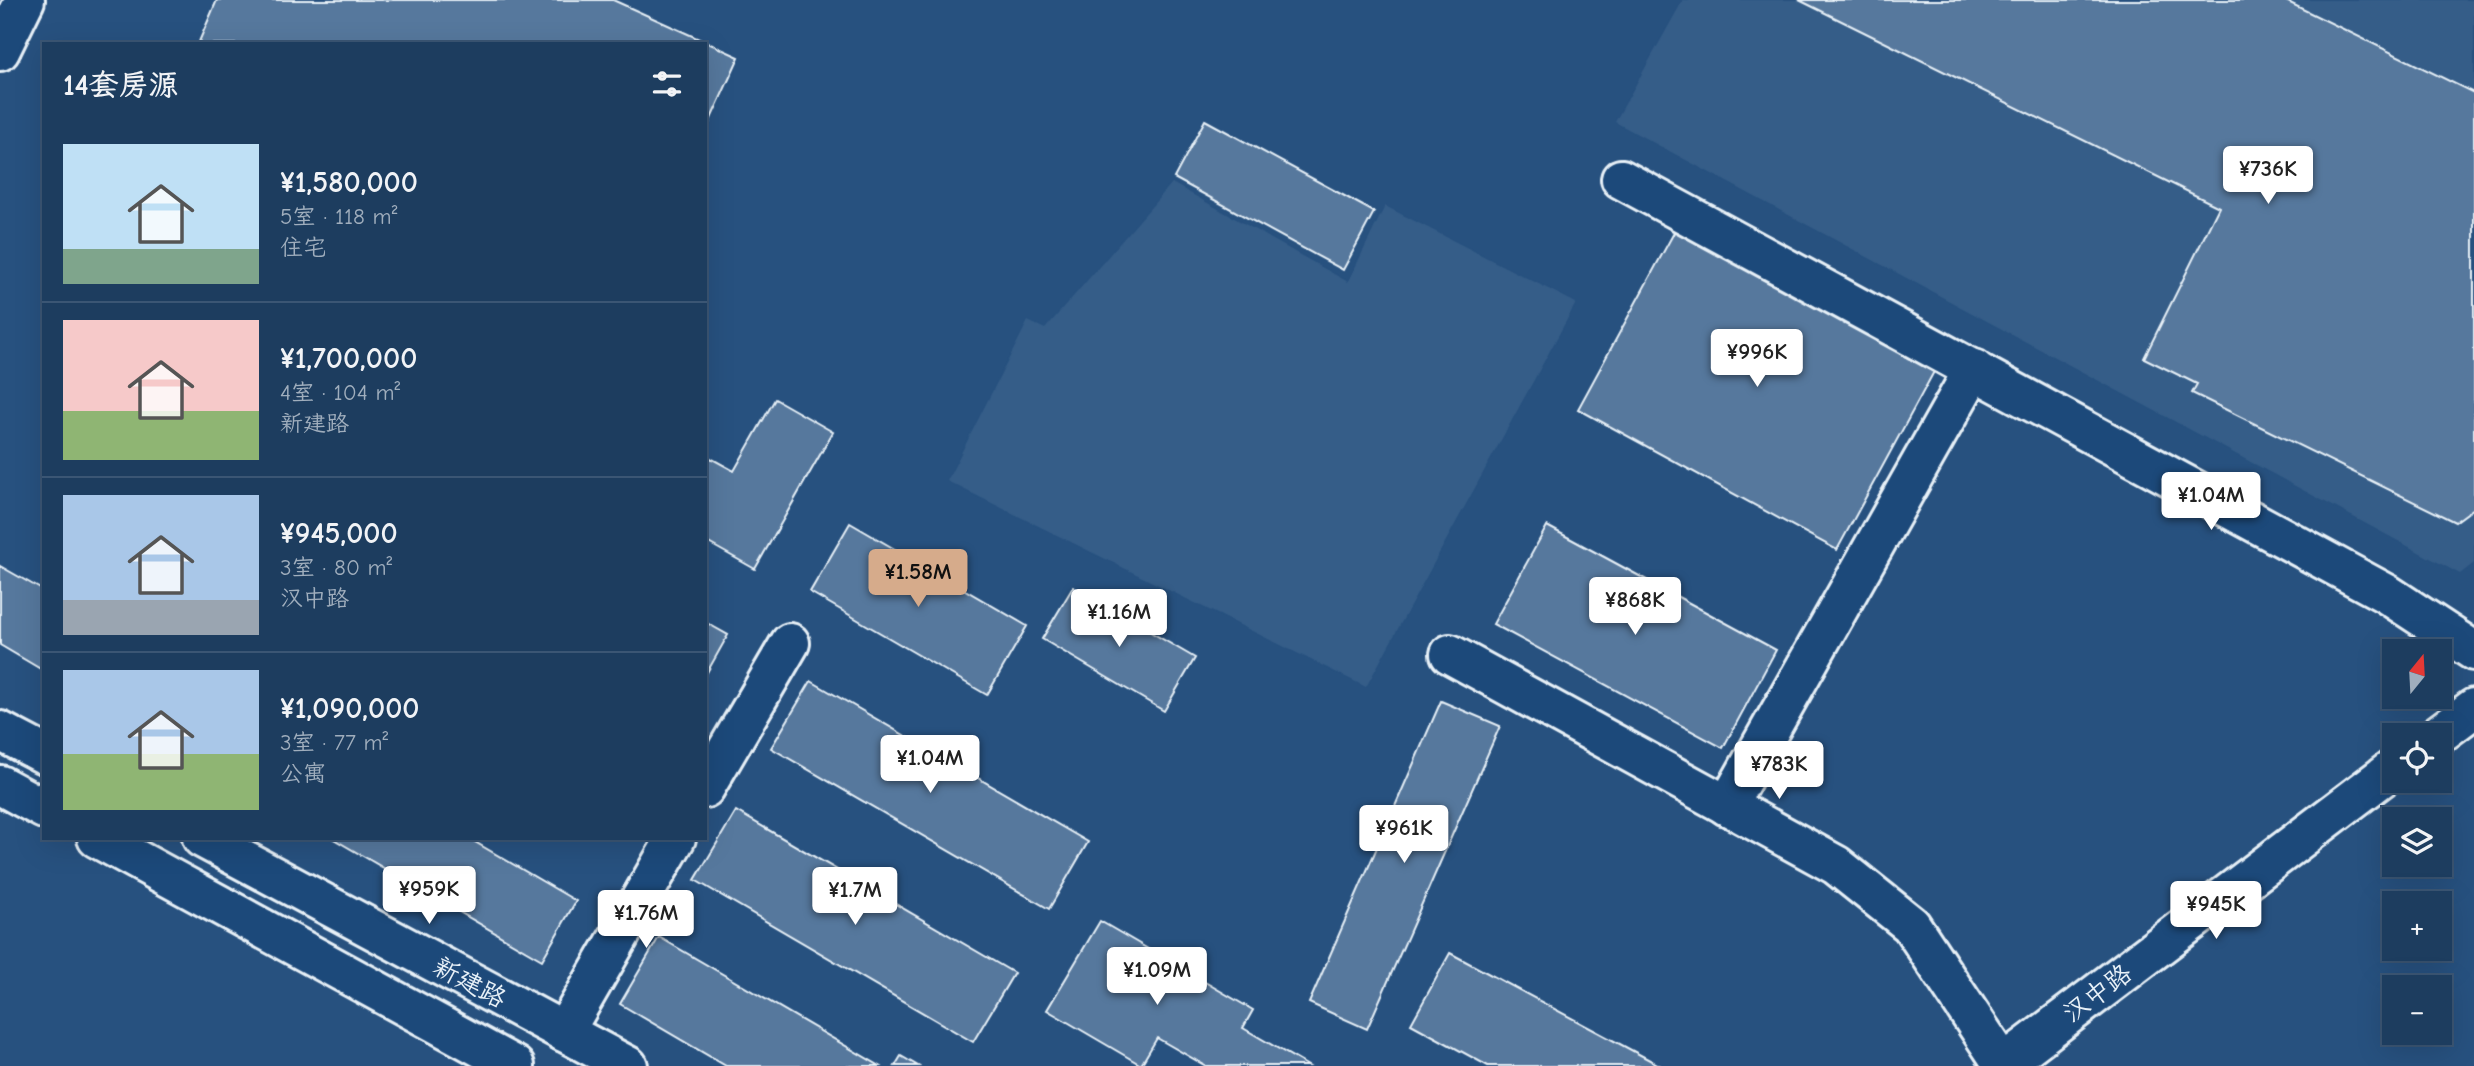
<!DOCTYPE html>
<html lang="zh">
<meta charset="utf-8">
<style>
body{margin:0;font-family:"Comic Neue","LXGW WenKai TC",sans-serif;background:#2a4868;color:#f1f3f6;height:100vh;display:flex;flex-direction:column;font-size:26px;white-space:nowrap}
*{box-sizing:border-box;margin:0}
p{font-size:23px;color:#a0aebd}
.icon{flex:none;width:38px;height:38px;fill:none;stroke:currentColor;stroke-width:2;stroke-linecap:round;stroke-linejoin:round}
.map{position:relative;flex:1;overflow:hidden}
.sheet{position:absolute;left:42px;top:42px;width:665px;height:798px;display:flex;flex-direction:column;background:#1d3d5f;border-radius:0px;box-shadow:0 7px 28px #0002,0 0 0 2px #3b5674}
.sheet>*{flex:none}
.needle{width:46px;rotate:18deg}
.buttons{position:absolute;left:2382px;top:639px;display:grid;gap:14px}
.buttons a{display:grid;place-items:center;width:70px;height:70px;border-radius:0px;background:#1d3d5f;box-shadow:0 7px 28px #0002,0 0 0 2px #3b5674;font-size:35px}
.price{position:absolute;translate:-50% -60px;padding:0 16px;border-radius:7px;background:#fff;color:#222;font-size:23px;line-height:46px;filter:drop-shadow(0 2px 4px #0008)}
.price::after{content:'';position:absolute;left:50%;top:42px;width:21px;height:16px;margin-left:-10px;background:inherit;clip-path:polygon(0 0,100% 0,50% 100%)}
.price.current{background:#d6ab8b;color:#111}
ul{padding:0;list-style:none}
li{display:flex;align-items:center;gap:21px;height:175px;padding:0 21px}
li+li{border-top:2px solid #3b5674}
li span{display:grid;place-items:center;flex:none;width:196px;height:140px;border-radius:0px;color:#555}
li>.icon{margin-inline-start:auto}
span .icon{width:84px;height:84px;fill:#fffc;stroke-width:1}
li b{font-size:30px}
h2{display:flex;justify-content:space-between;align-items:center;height:84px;padding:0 21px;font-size:30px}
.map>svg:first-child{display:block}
.built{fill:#355d88}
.building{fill:#57789d;stroke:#e8f1f8;stroke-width:2}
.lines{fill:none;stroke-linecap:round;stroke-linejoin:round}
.minor-casing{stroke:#e8f1f8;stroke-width:44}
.major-casing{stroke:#e8f1f8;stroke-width:44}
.minor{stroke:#1f4a7a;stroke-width:38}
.major{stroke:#1f4a7a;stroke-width:38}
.labels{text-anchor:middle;stroke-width:5;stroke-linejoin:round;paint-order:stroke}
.street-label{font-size:26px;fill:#e8f1f8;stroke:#1f4a7a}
</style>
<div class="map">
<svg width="2474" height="1066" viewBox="0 0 2474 1066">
<rect width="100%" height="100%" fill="#27517f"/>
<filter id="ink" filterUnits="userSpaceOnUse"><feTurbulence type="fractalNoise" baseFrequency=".0143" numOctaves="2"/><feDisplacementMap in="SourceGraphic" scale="14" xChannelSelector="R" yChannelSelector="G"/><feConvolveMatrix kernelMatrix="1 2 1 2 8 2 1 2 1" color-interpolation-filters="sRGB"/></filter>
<g filter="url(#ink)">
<g class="built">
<path d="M1683 0H2474V563L2460 574 1615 122Z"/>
<path d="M1172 183 1348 282 1385 206 1576 303 1366 687 947 481 1028 321 1045 329Z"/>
</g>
<g class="building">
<path d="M217 0H613L739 57 705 132V44H198Z"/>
<path d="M1799 0H2284L2474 93V508L2455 522 2192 393 2197 384 2144 358 2219 207Z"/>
<path d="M1205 120 1374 212 1343 270 1174 178Z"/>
<path d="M1677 227 1936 368 1837 550 1578 409Z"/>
<path d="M775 399 833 432 755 569 705 541V455L734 471Z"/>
<path d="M850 523 1027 626 987 695 810 592Z"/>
<path d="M1547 526 1776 650 1723 748 1493 624Z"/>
<path d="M0 566 44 591V671L0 645Z"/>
<path d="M1073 587 1195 658 1164 711 1042 639Z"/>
<path d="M705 622 728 635 705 676Z"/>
<path d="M811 681 1088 842 1049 909 771 748Z"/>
<path d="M1441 701 1500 726 1367 1029 1309 1003Z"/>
<path d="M736 811 1014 973 973 1042 695 880Z"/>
<path d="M332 838H468L576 901 542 960Z"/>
<path d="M1100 921 1253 1010 1243 1028 1308 1066H1206L1157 1038 1141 1065 1047 1010Z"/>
<path d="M659 937 880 1066H726L620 1004Z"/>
<path d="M1450 953 1661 1066H1488L1411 1024Z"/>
<path d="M901 1056 918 1066H895Z"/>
</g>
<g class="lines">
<defs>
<g id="minor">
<path d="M1621 179 2387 594 2474 651"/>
<path d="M1450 654 1836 865 1911 925 2003 1064"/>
<path d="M705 788 790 643"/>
<path d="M1727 806 1974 369"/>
<path d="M564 1032 676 838"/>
</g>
<g id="major">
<path d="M0 51 25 0"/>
<path d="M0 731 44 754"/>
<path d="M2438 735 2474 708"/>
<path d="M0 785 44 809"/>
<path d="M97 838 515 1066"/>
<path d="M202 838 628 1066"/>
<path d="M2001 1066 2394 768"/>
</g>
</defs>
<use href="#minor" class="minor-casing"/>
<use href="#major" class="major-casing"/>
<use href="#minor" class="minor"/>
<use href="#major" class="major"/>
</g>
</g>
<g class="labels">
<g class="street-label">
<text transform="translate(470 982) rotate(28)" y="9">新建路</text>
<text transform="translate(2097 993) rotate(-37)" y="9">汉中路</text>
</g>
</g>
</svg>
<div class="buttons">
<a><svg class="needle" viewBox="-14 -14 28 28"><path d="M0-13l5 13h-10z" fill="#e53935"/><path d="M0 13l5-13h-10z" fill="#a0aebd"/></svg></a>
<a><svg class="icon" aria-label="locate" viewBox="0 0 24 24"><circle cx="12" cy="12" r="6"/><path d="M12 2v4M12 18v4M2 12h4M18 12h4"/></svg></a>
<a><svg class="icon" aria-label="layers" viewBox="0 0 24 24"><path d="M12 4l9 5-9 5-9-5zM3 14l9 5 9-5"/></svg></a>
<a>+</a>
<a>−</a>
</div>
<b class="price" style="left:2268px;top:206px">¥736K</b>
<b class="price" style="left:1757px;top:389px">¥996K</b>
<b class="price" style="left:2211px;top:532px">¥1.04M</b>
<b class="price current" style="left:918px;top:609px">¥1.58M</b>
<b class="price" style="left:1635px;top:637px">¥868K</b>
<b class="price" style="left:1119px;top:649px">¥1.16M</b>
<b class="price" style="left:930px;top:795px">¥1.04M</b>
<b class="price" style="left:1779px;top:801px">¥783K</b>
<b class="price" style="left:1404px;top:865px">¥961K</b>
<b class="price" style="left:429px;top:926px">¥959K</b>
<b class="price" style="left:855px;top:927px">¥1.7M</b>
<b class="price" style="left:2216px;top:941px">¥945K</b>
<b class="price" style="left:646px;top:950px">¥1.76M</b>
<b class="price" style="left:1157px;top:1007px">¥1.09M</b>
<section class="sheet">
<h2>14套房源<svg class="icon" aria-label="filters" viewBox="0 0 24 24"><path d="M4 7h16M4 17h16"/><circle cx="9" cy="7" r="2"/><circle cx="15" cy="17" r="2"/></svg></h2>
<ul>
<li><span style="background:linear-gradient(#bfe0f5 75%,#7fa58c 0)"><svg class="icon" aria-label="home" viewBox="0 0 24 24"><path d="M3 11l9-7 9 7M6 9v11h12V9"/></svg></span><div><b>¥1,580,000</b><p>5室 · 118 m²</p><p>住宅</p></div></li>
<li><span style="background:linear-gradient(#f6c9c9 65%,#8fb573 0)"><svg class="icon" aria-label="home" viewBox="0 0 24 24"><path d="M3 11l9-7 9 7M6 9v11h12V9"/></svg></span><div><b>¥1,700,000</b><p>4室 · 104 m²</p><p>新建路</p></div></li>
<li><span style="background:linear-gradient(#a9c7e8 75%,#9aa5b1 0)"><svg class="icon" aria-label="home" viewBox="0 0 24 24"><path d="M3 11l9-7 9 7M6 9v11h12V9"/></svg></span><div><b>¥945,000</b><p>3室 · 80 m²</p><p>汉中路</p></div></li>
<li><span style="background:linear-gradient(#a9c7e8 60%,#8fb573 0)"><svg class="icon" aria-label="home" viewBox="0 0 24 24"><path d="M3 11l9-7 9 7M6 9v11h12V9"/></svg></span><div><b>¥1,090,000</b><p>3室 · 77 m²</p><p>公寓</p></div></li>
</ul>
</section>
</div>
